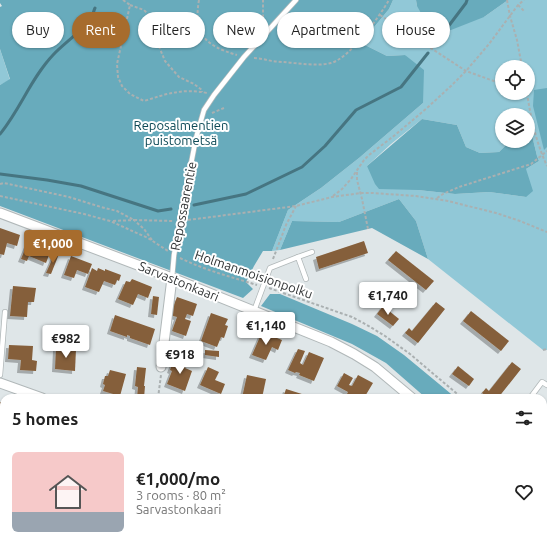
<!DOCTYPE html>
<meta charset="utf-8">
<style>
body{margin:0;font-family:Ubuntu,sans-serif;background:#f6f6f6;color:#222;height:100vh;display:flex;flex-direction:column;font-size:15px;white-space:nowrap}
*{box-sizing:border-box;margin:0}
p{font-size:13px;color:#767676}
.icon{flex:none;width:22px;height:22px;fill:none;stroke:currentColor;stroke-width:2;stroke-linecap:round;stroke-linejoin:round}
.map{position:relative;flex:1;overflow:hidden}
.drawer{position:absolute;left:0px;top:394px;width:547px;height:156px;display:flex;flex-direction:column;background:#fff;border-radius:12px 12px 0 0;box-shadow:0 1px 3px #0004}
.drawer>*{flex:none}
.guide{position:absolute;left:12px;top:12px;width:523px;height:36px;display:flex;gap:8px}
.buttons{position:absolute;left:495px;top:60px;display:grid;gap:8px}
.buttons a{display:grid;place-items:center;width:40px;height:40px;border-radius:50%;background:#fff;box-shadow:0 1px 3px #0004;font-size:20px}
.price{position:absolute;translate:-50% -34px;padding:0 9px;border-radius:4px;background:#fff;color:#222;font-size:13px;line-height:26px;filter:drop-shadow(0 1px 2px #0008)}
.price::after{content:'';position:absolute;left:50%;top:24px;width:12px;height:9px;margin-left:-6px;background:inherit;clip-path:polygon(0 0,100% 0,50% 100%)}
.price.active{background:#a76c2d;color:#fff}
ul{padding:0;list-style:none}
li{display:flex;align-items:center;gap:12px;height:100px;padding:0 12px}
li+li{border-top:1px solid #e0e0e0}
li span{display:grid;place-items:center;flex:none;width:112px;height:80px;border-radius:6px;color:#555}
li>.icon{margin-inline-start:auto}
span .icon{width:48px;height:48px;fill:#fffc;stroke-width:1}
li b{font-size:17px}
h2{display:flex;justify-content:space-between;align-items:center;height:48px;padding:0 12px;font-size:17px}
.pill{padding:0 14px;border-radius:18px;background:#fff;box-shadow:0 1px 3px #0004;font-size:14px;line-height:36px}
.pill.active{background:#a76c2d;color:#fff}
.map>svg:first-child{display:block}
.green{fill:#91c8d7;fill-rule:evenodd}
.forest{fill:#68abbc}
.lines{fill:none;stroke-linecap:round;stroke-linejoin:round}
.stream{stroke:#467581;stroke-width:3}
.building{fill:#855f3a;filter:url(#shadow)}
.service-casing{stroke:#b1b8b9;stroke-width:6}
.minor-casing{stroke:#b1b8b9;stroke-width:11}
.path{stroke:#aab0b1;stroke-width:2;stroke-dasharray:3 2;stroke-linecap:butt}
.service{stroke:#fff;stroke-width:4.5}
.minor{stroke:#fff;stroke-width:9}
.labels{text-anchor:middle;stroke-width:4;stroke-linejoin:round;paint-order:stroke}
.park-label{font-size:13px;fill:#0d4956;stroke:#fff}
.street-label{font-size:13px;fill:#313435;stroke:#fff}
</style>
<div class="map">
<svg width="547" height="550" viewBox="0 0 547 550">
<defs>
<filter id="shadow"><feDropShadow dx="-3" dy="3" stdDeviation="0" flood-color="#0004"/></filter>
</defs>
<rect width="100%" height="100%" fill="#dfe6e8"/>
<g class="green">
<path d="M393 0H416L417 6 484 17 508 0H547V350H543L428 259 416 221 399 199 339 222 292 221 280 250 272 251 288 210 321 188 359 158 423 103 405 55 387 56 361 43 389 9ZM502 67H528V93H502ZM502 115H528V123H529L537 156 539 161 526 169V197L489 192 455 194 418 190 367 166 391 144 422 119 457 125 466 147 480 153 499 152 510 141H502Z"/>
<path d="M0 49 10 80 0 85Z"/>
</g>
<g class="forest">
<path d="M0 0H393L389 9 361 43 387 56 405 55 424 70 423 103 359 158 321 188 288 210 272 251H263L254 266 246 282 253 289 243 298 0 206V85L10 79 0 49V7L2 6 0 3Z"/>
<path d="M416 0H508L484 17 451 30 441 31 426 22 417 6Z"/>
<path d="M547 88V147L544 150 533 106 534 90Z"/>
<path d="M422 119 457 125 466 147 480 153 499 152 510 141H528L529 123 537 156 539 161 526 169 533 191 526 197 489 192 455 194 418 190 379 189 375 184 367 166Z"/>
<path d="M399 199 416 221 428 259 372 228 280 250 292 221 339 222Z"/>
<path d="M270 294H280L352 324 377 336 404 355 456 398H426L386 363 352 344 261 306Z"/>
<path d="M0 451 4 453V546H14L13 550H0Z"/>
<path d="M102 546H160L166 550 137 547 135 550H100V547Z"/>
</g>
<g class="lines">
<g class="stream">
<path d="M435 44 466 3 467 0"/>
<path d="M0 134C20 110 31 78 53 55 64 43 83 31 92 16 93 14 94 10 95 8"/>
<path d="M0 174 47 180 81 186 158 211 171 209"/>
<path d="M194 205 246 194 302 167 325 146 356 110 401 87 428 53"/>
</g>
</g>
<g class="building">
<path d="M0 228 20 235 17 246 7 243 4 255 0 254Z"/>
<path d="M35 240 52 247 46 263 29 256 27 261 21 259 28 242 34 244Z"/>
<path d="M364 241 368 253 319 269 316 257Z"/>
<path d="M396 251 434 281 426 290 388 260Z"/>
<path d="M55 253 59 254 51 274 46 273Z"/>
<path d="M71 256 92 264 88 274 77 270 74 278 64 275Z"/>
<path d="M92 268 97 271 98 268 105 271V269L121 275 119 281 117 280 115 285 104 281 99 292 85 287Z"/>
<path d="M132 279 152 287 148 298 138 294 133 305 118 299 126 281 130 282Z"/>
<path d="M13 286 36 288 34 302H28L27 317 10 316Z"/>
<path d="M153 296 159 297 157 315 151 314Z"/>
<path d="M177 297 197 304 193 316 187 314 185 319 191 321 186 336 172 331 177 317 170 315Z"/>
<path d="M436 302 445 309 418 343 405 333 409 328 412 331Z"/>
<path d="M383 306 399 319 393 326 377 314Z"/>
<path d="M471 311 509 341 501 351 463 321Z"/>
<path d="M211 313 228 319 225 325 228 326 224 338 221 337 217 347 201 341Z"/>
<path d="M115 315 155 329 150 345 130 338V336L127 335V337L110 331Z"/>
<path d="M262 332 282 340 278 350 272 347 266 360 252 355Z"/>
<path d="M9 345 33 346 32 360 37 361 36 371 20 370 21 360 8 359Z"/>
<path d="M56 348 76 349 75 371 55 369Z"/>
<path d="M298 349 305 351 300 363 303 365 309 352 324 358 314 381 299 375 300 373 296 372 295 373 288 370Z"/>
<path d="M205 350 219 351V357L205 355Z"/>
<path d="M175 357 188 362 185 368 192 371 185 391 167 384 172 371 170 370Z"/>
<path d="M512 362 521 369 498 398H489L482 393 486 388 489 391Z"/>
<path d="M458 366 474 379 469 386 452 374Z"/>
<path d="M137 367 146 368 144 386H145L144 398H137L138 387 135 386Z"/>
<path d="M208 367 219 372 215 380 225 384 221 394 200 385Z"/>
<path d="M110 370 126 374 120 396 103 391 105 385 103 384 105 376H108Z"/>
<path d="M344 373 353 378 349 385 352 386 358 375 373 383 364 398H345L348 392 337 386Z"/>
<path d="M247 375 266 379 262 398H242Z"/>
<path d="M286 389 305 395 304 398H283Z"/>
<path d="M0 402 4 403V411L0 410Z"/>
<path d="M54 546H57L71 550H53Z"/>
<path d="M193 546H206L205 550 192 548Z"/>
<path d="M210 546H223L222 550H209Z"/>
<path d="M274 546H297L296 550H273Z"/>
</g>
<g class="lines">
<defs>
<g id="service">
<path d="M298 257 312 252"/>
<path d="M172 278 174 255 180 221 196 138 204 110 214 95 244 57 296 0"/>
<path d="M254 311 270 268 298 257 306 279"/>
<path d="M0 375 5 312"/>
<path d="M530 398 542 382 547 385"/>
</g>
<g id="minor">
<path d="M0 213 172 278 331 342 354 354 375 367 412 398"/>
<path d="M161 367 172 278"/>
<path d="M0 383 42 398"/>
<path d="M324 546 326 550"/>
<path d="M499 546V550"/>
</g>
</defs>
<use href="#service" class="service-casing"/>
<use href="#minor" class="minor-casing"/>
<g class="path">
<path d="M123 0 130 5 117 64 118 77 122 86 130 94 144 101C166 94 183 88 207 93"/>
<path d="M199 0C193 35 206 46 237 55"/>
<path d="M507 0 510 16 517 40 522 67"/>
<path d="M130 5 144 10 150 16 153 32 165 61 179 77 194 84 202 90V92"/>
<path d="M518 5 524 11"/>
<path d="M380 15 466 71 502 84"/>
<path d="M260 27 263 20V0"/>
<path d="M254 58C260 58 266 60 272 61 279 62 286 62 294 63 305 64 319 66 331 63 350 58 379 17 389 0"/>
<path d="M527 93C531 119 536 142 547 166"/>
<path d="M212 113 224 108"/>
<path d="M357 172V180L362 199 368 229"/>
<path d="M0 184 4 183 69 197 101 207 117 211 134 220 174 221"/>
<path d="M0 196 84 214 110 221 148 238 168 251"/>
<path d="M333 196 342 189 351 179 364 160 369 155 395 135 427 108 452 85 466 71 489 44 518 5 524 0"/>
<path d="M437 198 443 194 459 187 531 164 547 151"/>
<path d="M188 220 296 206 332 197 361 193H372L416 196 448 201 496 213 520 221 547 232"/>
<path d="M113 221 134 220 144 229 152 240"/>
<path d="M180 258C205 270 231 277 257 285"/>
<path d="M273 259 286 225 296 206"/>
<path d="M269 288 352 317 367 325 385 336 410 354 462 398"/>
<path d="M543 350 547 349"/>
<path d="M158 398 161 375"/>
<path d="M543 437 547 436"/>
<path d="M97 546 98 550"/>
</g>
<use href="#service" class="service"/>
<use href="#minor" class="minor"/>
</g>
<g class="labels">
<g class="park-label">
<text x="181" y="130">Reposalmentien<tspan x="181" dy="15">puistometsä</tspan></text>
</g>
<g class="street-label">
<text transform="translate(183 206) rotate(-79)" y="5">Repossaarentie</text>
<text transform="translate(254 274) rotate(19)" y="5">Holmanmoisionpolku</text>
<text transform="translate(179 281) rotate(22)" y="5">Sarvastonkaari</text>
</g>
</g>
</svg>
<div class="buttons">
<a><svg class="icon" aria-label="locate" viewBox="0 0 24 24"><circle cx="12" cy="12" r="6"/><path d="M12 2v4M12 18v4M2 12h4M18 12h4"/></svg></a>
<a><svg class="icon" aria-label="layers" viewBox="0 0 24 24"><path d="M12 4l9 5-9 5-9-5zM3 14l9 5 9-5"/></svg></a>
</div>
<b class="price active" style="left:53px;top:264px">€1,000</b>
<b class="price" style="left:388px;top:316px">€1,740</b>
<b class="price" style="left:266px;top:346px">€1,140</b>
<b class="price" style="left:66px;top:359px">€982</b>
<b class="price" style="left:180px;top:375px">€918</b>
<div class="guide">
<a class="pill">Buy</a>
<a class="pill active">Rent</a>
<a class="pill">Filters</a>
<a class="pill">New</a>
<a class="pill">Apartment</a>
<a class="pill">House</a>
</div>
<section class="drawer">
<h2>5 homes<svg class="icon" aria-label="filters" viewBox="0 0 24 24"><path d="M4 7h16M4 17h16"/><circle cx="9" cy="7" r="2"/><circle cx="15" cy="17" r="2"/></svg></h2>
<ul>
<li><span style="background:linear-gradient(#f6c9c9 75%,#9aa5b1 0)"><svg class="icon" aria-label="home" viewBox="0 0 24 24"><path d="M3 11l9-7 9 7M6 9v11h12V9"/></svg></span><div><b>€1,000/mo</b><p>3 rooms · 80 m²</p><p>Sarvastonkaari</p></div><svg class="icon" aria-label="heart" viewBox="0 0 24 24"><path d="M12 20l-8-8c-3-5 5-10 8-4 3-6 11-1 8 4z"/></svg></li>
</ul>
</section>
</div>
